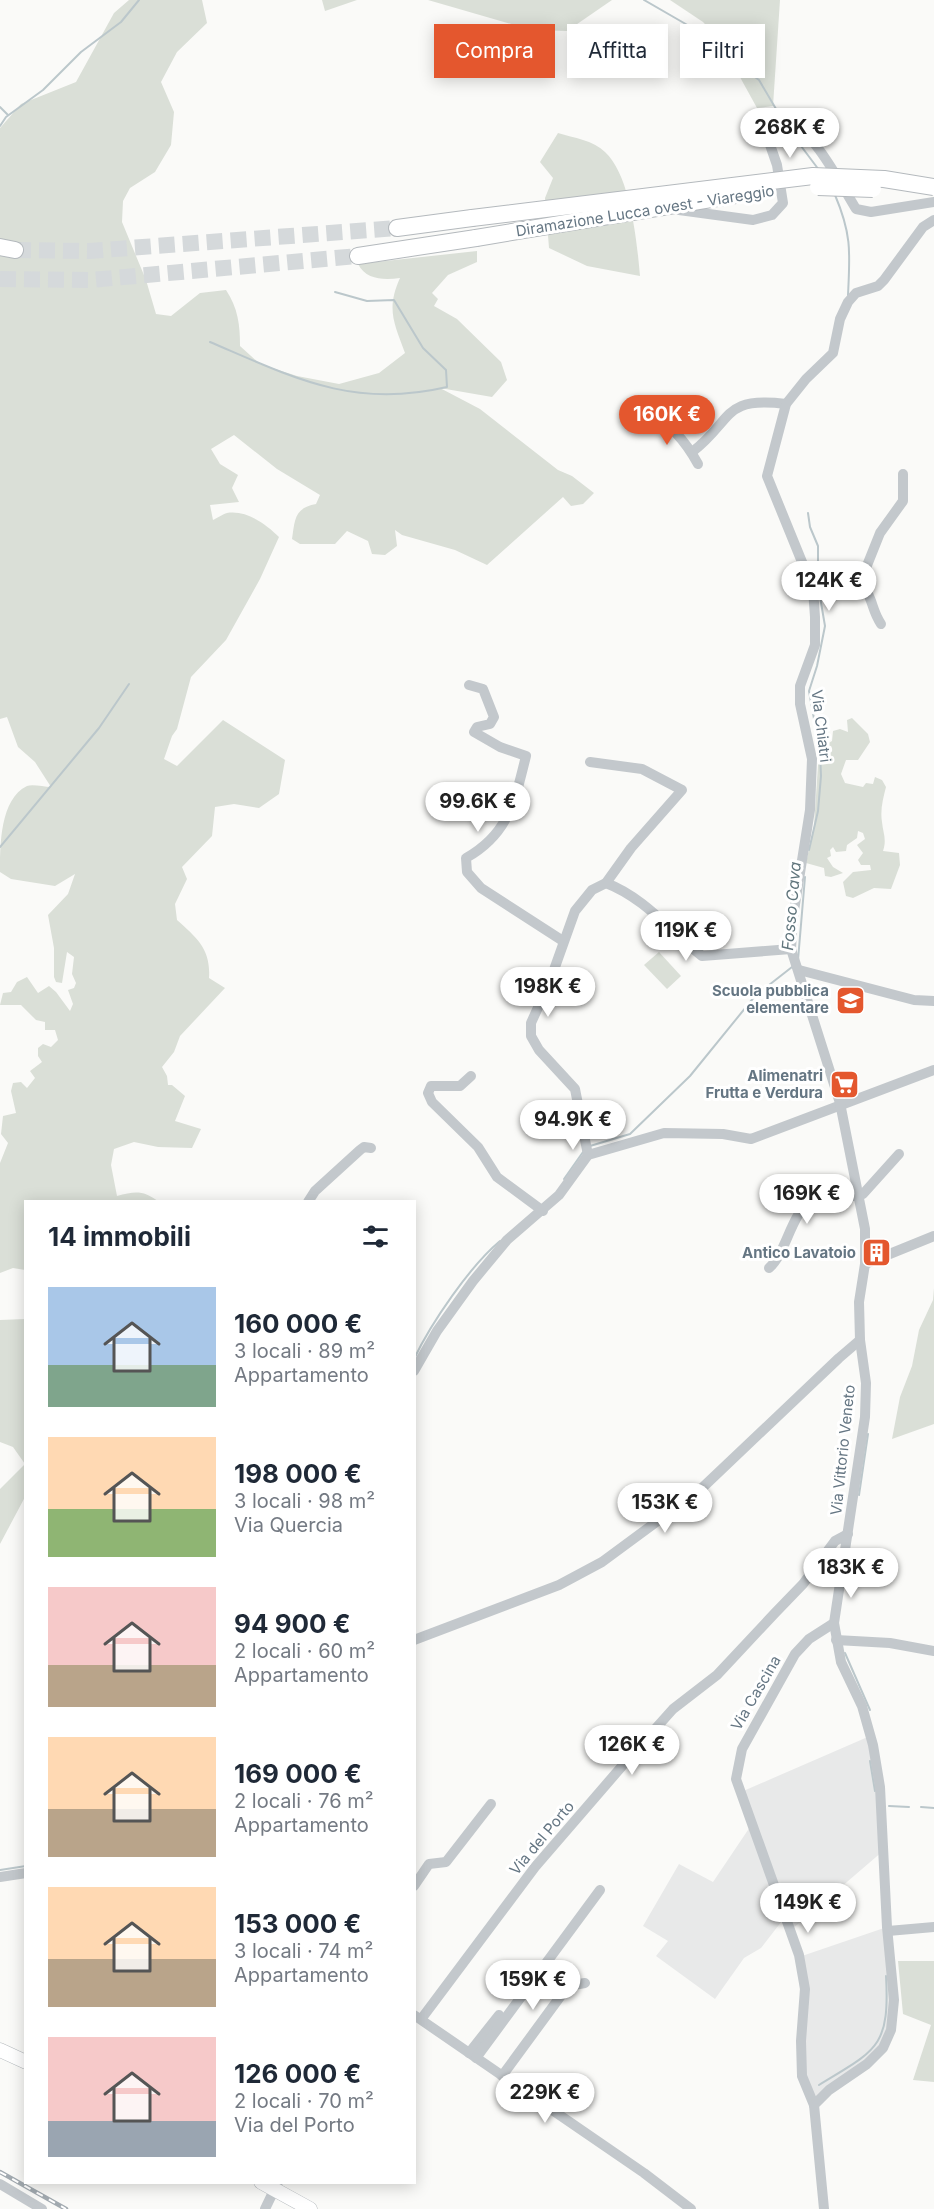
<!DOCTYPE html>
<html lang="it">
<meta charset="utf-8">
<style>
body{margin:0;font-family:Inter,sans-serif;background:#f6f6f7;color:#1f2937;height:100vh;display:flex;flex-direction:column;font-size:22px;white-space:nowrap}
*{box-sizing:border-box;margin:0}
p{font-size:20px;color:#747a83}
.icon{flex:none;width:33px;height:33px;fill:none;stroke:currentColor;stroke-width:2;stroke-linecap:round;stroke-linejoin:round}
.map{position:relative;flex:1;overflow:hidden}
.drawer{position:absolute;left:24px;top:1200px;width:392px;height:984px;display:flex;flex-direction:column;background:#fff;border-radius:0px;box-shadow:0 3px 15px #0003}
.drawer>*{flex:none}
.hud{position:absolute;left:434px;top:24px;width:410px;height:54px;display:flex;gap:12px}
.price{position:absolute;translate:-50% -51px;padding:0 14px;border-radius:21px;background:#fff;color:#222;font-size:20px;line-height:39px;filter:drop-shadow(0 2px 3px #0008)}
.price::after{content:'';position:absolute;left:50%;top:36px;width:18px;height:14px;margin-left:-9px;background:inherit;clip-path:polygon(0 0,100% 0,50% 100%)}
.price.active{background:#e4572e;color:#fff}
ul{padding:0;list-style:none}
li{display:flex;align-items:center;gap:18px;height:150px;padding:0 24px}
li span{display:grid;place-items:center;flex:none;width:168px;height:120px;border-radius:0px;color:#555}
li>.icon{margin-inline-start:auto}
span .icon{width:72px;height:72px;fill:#fffc;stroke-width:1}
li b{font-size:26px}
h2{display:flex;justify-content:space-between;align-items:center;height:72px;padding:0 24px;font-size:26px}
.pill{padding:0 21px;border-radius:0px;background:#fff;box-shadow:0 3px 15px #0003;font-size:21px;line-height:54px}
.pill.active{background:#e4572e;color:#fff}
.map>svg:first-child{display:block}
.built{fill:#e8e9e9}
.green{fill:#dadfd7}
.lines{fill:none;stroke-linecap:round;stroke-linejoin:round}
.stream{stroke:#bbc7cb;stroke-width:2}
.highway-tunnel{stroke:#d5d9db;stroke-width:16;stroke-dasharray:16 8;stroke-linecap:butt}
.major-casing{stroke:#b5babe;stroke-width:15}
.highway-casing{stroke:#b4b9bd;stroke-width:18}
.minor{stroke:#c3c8cc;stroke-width:10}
.major{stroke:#fff;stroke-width:14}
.highway{stroke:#fff;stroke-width:16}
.rail-casing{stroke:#a2aab0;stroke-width:4.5}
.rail{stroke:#fff;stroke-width:2;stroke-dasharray:7;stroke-linecap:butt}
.highway-bridge-casing{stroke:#b4b9bd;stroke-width:18;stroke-linecap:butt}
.highway-bridge{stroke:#fff;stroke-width:16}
.labels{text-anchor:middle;stroke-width:6;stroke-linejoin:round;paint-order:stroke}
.street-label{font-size:15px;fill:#657683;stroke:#fff}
.poi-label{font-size:15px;font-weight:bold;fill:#657683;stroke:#fff;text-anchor:end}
.water-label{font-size:16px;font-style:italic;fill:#60757c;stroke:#fff}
</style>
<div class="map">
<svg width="934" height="2209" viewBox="0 0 934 2209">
<rect width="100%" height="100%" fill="#fafaf8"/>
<g class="built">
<path d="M870 1736 883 1851 791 1930 785 1917 761 1948 744 1958 715 1999 656 1956 668 1941 643 1926 679 1864 713 1882 752 1824 741 1792Z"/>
<path d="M887 1927 894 2000 883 2048 814 2105 802 2076 799 1957Z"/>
</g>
<g class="green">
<path d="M129 0H202L207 23 177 52 161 82 174 112 171 145 155 172 130 188 123 201 122 222 146 280 156 314 171 316 200 293 226 290C238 308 240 325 240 346L260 364 297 376 339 384 379 373 405 353C394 323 386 309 400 278 384 280 366 280 358 264L477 251V262L448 275 432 293 438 299 434 306 457 319 501 362 507 380 492 397 440 388 480 409 558 470 572 476 594 493 583 504 571 506 563 497 487 565 455 550 402 535 395 530 397 546 385 555 372 554 368 541 347 531 335 544H300L292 539C295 520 294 508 316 504L320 495 277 469 234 435 211 449 220 464 238 475 232 488 239 502 210 505 213 520C217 518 223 514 227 513 247 510 266 524 279 537L260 579 226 640 191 677 177 729 172 736 164 759 177 766 223 720 285 760 279 794 259 808 234 804 215 807 212 836 182 867 187 879 175 904 177 920C197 938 211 949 209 978L225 988 180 1036 174 1052 162 1067 167 1076 168 1085H172L185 1096 175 1121 201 1129 192 1148 158 1147 134 1142 114 1149 111 1165 117 1196C135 1191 143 1190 158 1201L26 1202 25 1270 13 1268 0 1273V1163L8 1143 1 1134 3 1116 16 1113 11 1091 13 1083 21 1082 27 1088 35 1078 30 1071 42 1062 38 1056V1048L43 1044 51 1047 58 1040 55 1030H45V1022L36 1020 21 1005H0L3 993 11 992 17 982 27 977 38 993 49 986 56 992 70 1011 73 1004 68 990 74 988 76 983 72 974 74 957 67 952 62 983 56 982 54 977V948L48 915 68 894 75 874 55 886 11 879 0 872C0 845 0 799 27 786 33 784 44 787 51 787L35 762 18 747 7 717 0 719V128L21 104 76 82 114 13Z"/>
<path d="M322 0H357L325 11Z"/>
<path d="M428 0H612L567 31 532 30Z"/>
<path d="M670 0H780L773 106 757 108 719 39 703 22Z"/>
<path d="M558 133C574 138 593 140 605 152 631 176 637 243 640 276L587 266 549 248 545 198 553 178 540 162Z"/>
<path d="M852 718 868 734 870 742 858 760H846L841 774 845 783 863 787 866 783 873 784 875 777 882 780 886 787C883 799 880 810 882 822 883 833 887 839 883 851L899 853 900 865 891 889 874 888 853 898 846 896 843 882 853 872 871 870 870 865H861L858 860 863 853 857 845 865 839 863 833 858 831 857 838 847 845 846 851 836 852 833 847 830 850 831 856 827 858 833 867 843 873 831 877 825 876 824 868 806 863 814 826 818 765 824 757 822 747 832 741 833 731 840 729 848 732 847 720Z"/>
<path d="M659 952 681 976 667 989 644 965Z"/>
<path d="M934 1288V1424L892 1439 900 1397 912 1366 919 1330 933 1300Z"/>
<path d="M25 1319V1497L0 1544V1489L25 1464 13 1447 0 1442V1320Z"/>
<path d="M898 1961H934V2082L913 2080 931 2025 903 2014Z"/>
</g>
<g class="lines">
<g class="stream">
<path d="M644 0 703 34 726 56 759 80 779 114"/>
<path d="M0 107 8 115"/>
<path d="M783 122 819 170"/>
<path d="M0 126 6 117 43 90 81 52 121 22 139 0"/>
<path d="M835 195C852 235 850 253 848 295"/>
<path d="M210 342C294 378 353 409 447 387L446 370 423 348 394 300 367 301 335 292"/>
<path d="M808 513 810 527 818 546V583"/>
<path d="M0 847 99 728 129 684"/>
<path d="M809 850 818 811 821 776 820 752 809 691 817 666 825 626 819 591"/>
<path d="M798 960 805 877"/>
<path d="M590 1146 630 1134 690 1076 755 996 792 967"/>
<path d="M564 1179 583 1152"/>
<path d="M414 1359C431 1323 470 1266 500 1241"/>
<path d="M859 1495 868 1434"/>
<path d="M845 1653 870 1710"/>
<path d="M870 1761 875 1791"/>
<path d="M889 1806 909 1807"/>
<path d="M921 1807 934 1808"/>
<path d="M0 1870 26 1866"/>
<path d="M819 2085C876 2050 890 2048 886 1976"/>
</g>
<g class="highway-tunnel">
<path d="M15 250 89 251 397 228"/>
<path d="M0 279 91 280 358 256"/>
</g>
<defs>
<g id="major">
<path d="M0 2050 26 2062"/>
<path d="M261 2182 310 2209"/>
</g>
<g id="highway">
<path d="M397 228 472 218"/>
<path d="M0 247 15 250"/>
<path d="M358 256 476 238"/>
</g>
</defs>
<use href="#major" class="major-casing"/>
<use href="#highway" class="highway-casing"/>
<g class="minor">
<path d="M679 210 753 220 772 215 783 203 777 165 768 139 774 121 784 117C814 131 839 181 856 209L871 212 934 202"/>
<path d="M644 414C668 418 687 444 698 464"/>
<path d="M692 452C734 420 721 396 786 404"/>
<path d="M855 580C875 595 869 606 881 624"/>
<path d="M813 589 826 583 855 580 864 573 880 533 903 501V474"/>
<path d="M469 685 483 689 494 717 490 724 477 727 474 732 500 747 526 756C515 800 509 834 466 858L467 872 481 888 563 941"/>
<path d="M606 883C645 898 670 931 702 956L791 949"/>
<path d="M799 970 914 1000 934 1001"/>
<path d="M471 1076 460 1086H431L428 1093 432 1102 478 1147 497 1177 543 1211"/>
<path d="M588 1155 575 1089 539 1050 531 1036V1023L550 981 575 911 592 890 606 883 631 848 682 790 642 769 590 762"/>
<path d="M308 1202 315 1191 360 1150 364 1147 371 1148"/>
<path d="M865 1264 934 1236"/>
<path d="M769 1268C787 1252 789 1218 812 1198H843L863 1194 899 1154"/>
<path d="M414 1371 437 1331 473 1281 507 1240 559 1195 588 1155 664 1133 723 1134 751 1139 934 1070"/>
<path d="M414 1640 559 1585 602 1562 701 1489 839 1358 860 1340"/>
<path d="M836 1640 890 1643 934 1651"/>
<path d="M0 1877 26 1873"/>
<path d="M414 1886 429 1864 446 1862 491 1804"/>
<path d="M888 1931 934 1927"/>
<path d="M414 2015 644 2173 691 2209"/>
<path d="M422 2018 535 1867 623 1765 673 1709 717 1675 775 1613 803 1584 835 1541 848 1534"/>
<path d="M469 2053 499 2015"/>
<path d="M476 2058 600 1890"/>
<path d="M502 2076 568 1986 585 1983"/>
<path d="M814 2105 802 2076 801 2041 805 1989 799 1955 736 1779 742 1749 795 1654 809 1639 834 1623"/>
<path d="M0 2184 42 2209"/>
<path d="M265 2209 278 2182"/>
<path d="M824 2209 814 2105 829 2090 867 2064 883 2048 891 2030 894 2000 887 1927 880 1787 873 1745 862 1706 841 1662 834 1623 865 1417 866 1383 860 1340 859 1302 865 1264V1229L840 1103 791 949 793 917 810 810 812 759 800 704V686L815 645V617L813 589 767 476 786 404 806 379 833 353 840 319 848 302 856 293 878 286 884 280 923 227 934 220"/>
</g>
<use href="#major" class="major"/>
<use href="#highway" class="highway"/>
<defs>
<path id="rail" d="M0 2172 66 2209"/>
</defs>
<use href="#rail" class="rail-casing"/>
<use href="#rail" class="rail"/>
<defs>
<g id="highway-bridge">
<path d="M818 187 873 189"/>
<path d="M472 218 813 176 884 179 934 187"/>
<path d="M476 238 735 195"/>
</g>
</defs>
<use href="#highway-bridge" class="highway-bridge-casing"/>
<use href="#highway-bridge" class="highway-bridge"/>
</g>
<defs>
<symbol id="school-square" viewBox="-11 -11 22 22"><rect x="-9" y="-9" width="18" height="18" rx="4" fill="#e4572e" stroke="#fff"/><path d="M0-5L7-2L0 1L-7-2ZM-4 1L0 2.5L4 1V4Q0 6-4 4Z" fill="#fff"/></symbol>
<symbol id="supermarket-square" viewBox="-11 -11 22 22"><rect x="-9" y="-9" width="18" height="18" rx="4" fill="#e4572e" stroke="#fff"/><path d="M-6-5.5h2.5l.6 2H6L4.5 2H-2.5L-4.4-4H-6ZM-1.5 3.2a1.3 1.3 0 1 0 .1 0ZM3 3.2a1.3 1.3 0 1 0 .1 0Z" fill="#fff"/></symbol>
<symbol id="building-square" viewBox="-11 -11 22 22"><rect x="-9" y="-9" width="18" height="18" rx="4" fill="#e4572e" stroke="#fff"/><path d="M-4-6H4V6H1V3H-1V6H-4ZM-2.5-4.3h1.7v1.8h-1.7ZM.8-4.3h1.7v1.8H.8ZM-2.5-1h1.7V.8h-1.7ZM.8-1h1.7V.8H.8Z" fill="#fff"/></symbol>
</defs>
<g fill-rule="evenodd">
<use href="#school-square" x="834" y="984" width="33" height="33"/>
<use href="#supermarket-square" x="828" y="1068" width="33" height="33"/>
<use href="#building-square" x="860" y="1236" width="33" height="33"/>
</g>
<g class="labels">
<g class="street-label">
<text transform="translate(645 211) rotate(-9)" y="5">Diramazione Lucca ovest - Viareggio</text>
<text transform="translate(821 726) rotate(83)" y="5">Via Chiatri</text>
<text transform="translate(843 1450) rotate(-84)" y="5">Via Vittorio Veneto</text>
<text transform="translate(756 1693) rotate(-60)" y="5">Via Cascina</text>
<text transform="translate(542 1838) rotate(-50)" y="5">Via del Porto</text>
</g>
<g class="poi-label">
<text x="829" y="996">Scuola pubblica<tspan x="829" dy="17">elementare</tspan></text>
<text x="823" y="1081">Alimenatri<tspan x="823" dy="17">Frutta e Verdura</tspan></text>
<text x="856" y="1258">Antico Lavatoio</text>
</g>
<g class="water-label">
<text transform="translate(791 906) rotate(-85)" y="6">Fosso Cava</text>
</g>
</g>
</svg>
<b class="price" style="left:790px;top:159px">268K €</b>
<b class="price active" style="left:667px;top:446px">160K €</b>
<b class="price" style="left:829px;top:612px">124K €</b>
<b class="price" style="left:478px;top:833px">99.6K €</b>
<b class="price" style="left:686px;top:962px">119K €</b>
<b class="price" style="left:548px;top:1018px">198K €</b>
<b class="price" style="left:573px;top:1151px">94.9K €</b>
<b class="price" style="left:807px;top:1225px">169K €</b>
<b class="price" style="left:665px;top:1534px">153K €</b>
<b class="price" style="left:851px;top:1599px">183K €</b>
<b class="price" style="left:632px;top:1776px">126K €</b>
<b class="price" style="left:808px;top:1934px">149K €</b>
<b class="price" style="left:533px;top:2011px">159K €</b>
<b class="price" style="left:545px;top:2124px">229K €</b>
<div class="hud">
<a class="pill active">Compra</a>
<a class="pill">Affitta</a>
<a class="pill">Filtri</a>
</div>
<section class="drawer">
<h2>14 immobili<svg class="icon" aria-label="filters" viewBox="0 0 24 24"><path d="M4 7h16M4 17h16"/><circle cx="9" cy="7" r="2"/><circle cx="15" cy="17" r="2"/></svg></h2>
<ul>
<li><span style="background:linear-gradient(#a9c7e8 65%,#7fa58c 0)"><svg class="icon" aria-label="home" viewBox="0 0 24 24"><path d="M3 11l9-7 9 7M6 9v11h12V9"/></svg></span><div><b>160 000 €</b><p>3 locali · 89 m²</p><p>Appartamento</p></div></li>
<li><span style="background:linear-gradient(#ffd9b3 60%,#8fb573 0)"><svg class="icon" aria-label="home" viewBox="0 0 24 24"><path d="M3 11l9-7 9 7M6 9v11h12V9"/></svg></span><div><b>198 000 €</b><p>3 locali · 98 m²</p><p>Via Quercia</p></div></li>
<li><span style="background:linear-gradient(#f6c9c9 65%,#b9a48a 0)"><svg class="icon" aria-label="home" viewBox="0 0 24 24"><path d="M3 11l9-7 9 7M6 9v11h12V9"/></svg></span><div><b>94 900 €</b><p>2 locali · 60 m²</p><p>Appartamento</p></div></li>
<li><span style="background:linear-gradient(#ffd9b3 60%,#b9a48a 0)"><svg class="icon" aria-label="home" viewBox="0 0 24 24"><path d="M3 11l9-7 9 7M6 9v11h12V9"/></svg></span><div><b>169 000 €</b><p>2 locali · 76 m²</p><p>Appartamento</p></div></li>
<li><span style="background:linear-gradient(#ffd9b3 60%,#b9a48a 0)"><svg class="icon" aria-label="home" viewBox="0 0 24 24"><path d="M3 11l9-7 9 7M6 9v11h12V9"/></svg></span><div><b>153 000 €</b><p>3 locali · 74 m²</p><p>Appartamento</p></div></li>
<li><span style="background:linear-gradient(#f6c9c9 70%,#9aa5b1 0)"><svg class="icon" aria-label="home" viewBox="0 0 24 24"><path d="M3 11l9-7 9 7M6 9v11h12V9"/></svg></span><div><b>126 000 €</b><p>2 locali · 70 m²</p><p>Via del Porto</p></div></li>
</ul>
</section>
</div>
